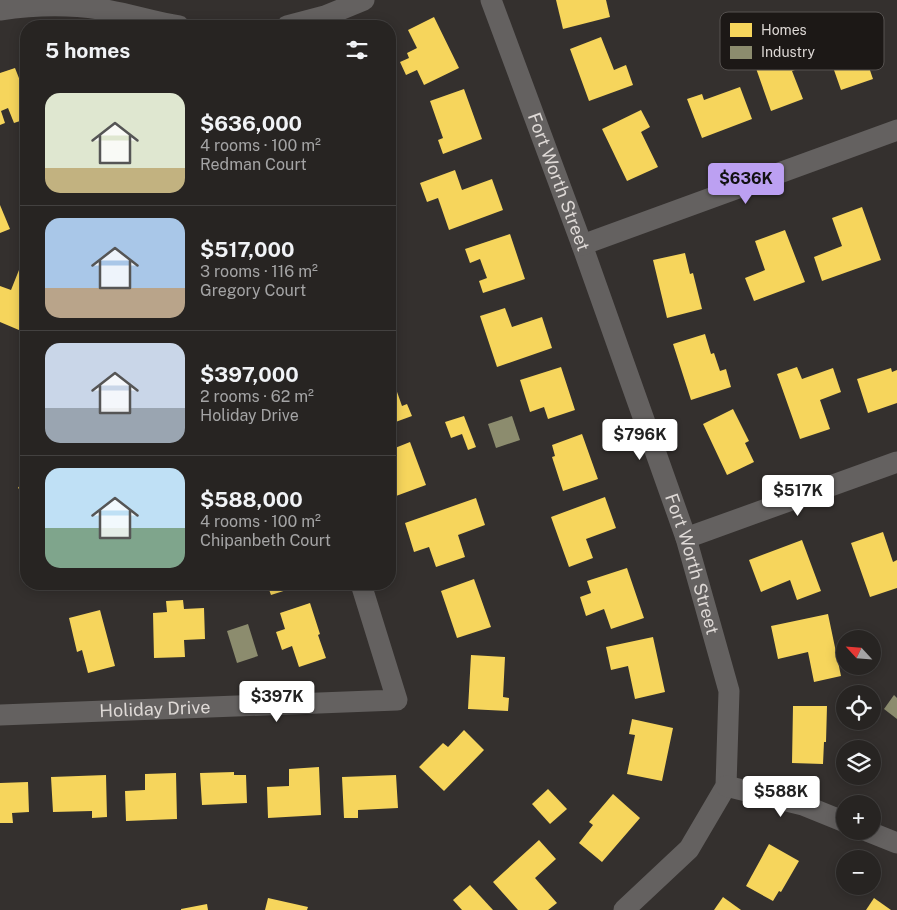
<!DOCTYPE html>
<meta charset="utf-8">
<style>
body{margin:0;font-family:"Public Sans",sans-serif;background:#33302f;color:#f1f3f6;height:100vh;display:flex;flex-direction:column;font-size:19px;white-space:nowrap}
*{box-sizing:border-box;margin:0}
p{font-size:16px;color:#a4a4a5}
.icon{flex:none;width:28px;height:28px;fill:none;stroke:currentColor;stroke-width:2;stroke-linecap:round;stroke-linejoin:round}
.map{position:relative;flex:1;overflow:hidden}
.details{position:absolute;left:20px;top:20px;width:376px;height:570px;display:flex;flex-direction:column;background:#272422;border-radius:20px;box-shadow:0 2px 12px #0003,0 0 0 1px #434140}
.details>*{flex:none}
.needle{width:32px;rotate:296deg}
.tools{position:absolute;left:836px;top:630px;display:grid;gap:10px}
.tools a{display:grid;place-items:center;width:45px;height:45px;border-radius:50%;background:#272422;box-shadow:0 2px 12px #0003,0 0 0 1px #434140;font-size:25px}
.price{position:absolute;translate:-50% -42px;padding:0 11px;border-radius:5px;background:#fff;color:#222;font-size:16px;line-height:32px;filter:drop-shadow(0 1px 2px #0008)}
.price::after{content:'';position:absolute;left:50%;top:30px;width:15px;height:11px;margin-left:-8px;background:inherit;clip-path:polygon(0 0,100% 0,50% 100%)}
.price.current{background:#bca0f2;color:#111}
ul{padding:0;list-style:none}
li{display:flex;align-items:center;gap:15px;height:125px;padding:0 25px}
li+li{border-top:1px solid #434140}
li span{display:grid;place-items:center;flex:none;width:140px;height:100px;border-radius:15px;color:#555}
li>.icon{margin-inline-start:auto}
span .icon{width:60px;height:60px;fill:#fffc;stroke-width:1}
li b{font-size:21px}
h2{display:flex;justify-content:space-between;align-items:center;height:60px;padding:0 25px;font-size:21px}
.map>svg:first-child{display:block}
.homes{fill:#f6d55c}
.industry{fill:#8c8c6e}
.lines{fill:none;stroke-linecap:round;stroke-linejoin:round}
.street{stroke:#646160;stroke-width:21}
.labels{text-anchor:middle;stroke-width:5;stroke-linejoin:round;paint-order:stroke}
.street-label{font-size:18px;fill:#ded9d6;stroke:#1c1816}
.key{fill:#1c1816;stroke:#565250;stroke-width:1}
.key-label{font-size:14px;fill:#ded9d6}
</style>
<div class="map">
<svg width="897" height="910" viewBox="0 0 897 910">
<rect width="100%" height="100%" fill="#34302e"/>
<g class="homes">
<path d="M556 0H606L610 17 563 29Z"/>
<path d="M842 15 846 27 875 17 884 43 863 50 873 79 841 90 822 36 826 34 822 21Z"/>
<path d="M434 17 459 68 424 85 417 70 406 75 400 62 409 58 407 53 417 48 408 30Z"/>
<path d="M601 37 614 70 626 65 633 85 589 101 570 49Z"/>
<path d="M803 39 812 64 792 71 803 99 771 111 752 57Z"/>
<path d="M15 68 26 96V100L20 102 26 119 14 123 8 108 1 111 5 123 0 125V73Z"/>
<path d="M740 87 752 119 702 138 687 99 702 94 704 100Z"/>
<path d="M464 89 482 139 443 154 438 140 443 138 430 101Z"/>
<path d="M641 110 650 127 641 132 658 167 627 181 602 129Z"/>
<path d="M455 170 462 190 492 179 503 210 449 230 438 198 427 202 420 183Z"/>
<path d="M0 205 10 229 0 233Z"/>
<path d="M862 207 881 260 822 281 814 257 842 246 832 218Z"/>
<path d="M785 230 805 282 754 301 745 278 765 270 755 241Z"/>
<path d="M510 234 525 279 483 293 479 281 487 278 480 259 470 263 465 249Z"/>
<path d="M685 253 690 274 693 273 702 309 667 318 653 260Z"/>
<path d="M19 270 26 273V333L0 322V286L11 290Z"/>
<path d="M505 308 512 327 542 317 552 348 497 367 480 316Z"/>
<path d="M705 334 711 354 714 353 720 371 726 369 731 387 691 400 673 344Z"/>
<path d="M561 367 575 410 548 419 544 407 530 412 520 380Z"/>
<path d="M797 367 802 379 833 368 841 392 820 400 830 429 800 439 777 374Z"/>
<path d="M891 368 892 372 897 370V403L868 413 857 379Z"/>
<path d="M390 372 402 406 407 404 412 416 390 424Z"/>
<path d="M733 409 749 441 745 443 754 462 727 475 703 424Z"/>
<path d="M464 416 476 447 468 450 462 434 451 438 445 422Z"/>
<path d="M582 434 598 479 563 491 552 457 555 456 552 445Z"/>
<path d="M410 442 426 485 396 496 390 479V450Z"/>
<path d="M26 476V494L18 488Z"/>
<path d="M605 497 616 528 586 539 593 558 569 567 551 517Z"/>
<path d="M476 498 485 525 458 535 465 557 436 567 429 547 414 552 405 523Z"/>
<path d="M883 532 893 562 897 560V588L870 597 851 543Z"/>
<path d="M802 540 821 591 797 600 790 580 761 592 749 560Z"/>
<path d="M627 568 644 618 611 629 604 609 586 616 580 597 591 593 587 581Z"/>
<path d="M474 579 491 627 457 638 441 591Z"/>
<path d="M267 584H298L299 586 271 595Z"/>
<path d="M183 600 184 609 204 608 205 639 184 640 185 657 154 658 153 613 167 612 166 601Z"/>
<path d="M310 603 320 634 318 635 326 658 299 667 292 646 282 650 276 632 285 629 280 613Z"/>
<path d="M100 610 115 666 88 673 82 650 77 652 69 618Z"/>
<path d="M828 614 841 676 814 682 808 652 778 659 771 626Z"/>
<path d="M653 637 665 692 635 699 628 666 611 670 606 647Z"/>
<path d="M471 655 505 657 503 697 509 698 508 711 468 709Z"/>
<path d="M793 706H827L826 742H824L823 764 792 763Z"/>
<path d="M632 719 673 728 662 781 627 774 635 735 629 734Z"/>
<path d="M464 730 484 750 444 791 419 767 443 743 448 747Z"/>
<path d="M319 767 321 815 268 818 267 787 289 786V769Z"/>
<path d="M234 772V775H246L247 803 202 805 200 773Z"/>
<path d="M176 773 177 819 126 821 125 791 145 790V774Z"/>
<path d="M106 775 107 817 92 818V811L53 812 51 777Z"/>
<path d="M396 775 398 808 358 810V818H344L342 777Z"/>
<path d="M28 782 29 812 12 813 13 823H0V783Z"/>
<path d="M548 789 567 809 550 824 532 804Z"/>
<path d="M613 794 640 818 602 862 579 843 593 825 589 822Z"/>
<path d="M539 840 556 859 535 878 557 903 548 910H518L493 882Z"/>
<path d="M769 844 799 861 781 892 779 891 773 901 746 886Z"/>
<path d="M470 885 493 910H462L453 900Z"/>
<path d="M723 897 741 910H714Z"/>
<path d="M268 898 308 907 307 910H265Z"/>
<path d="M874 898 891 910H866Z"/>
<path d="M207 904 208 910H181V909Z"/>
</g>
<g class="industry">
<path d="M512 416 520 440 496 448 488 424Z"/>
<path d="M248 624 258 656 237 663 227 631Z"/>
<path d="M894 695 897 698V719L884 709Z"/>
</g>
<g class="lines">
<g class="street">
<path id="s1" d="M491 0 582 245 686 538 729 691 726 786 689 849 624 910"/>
<path d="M0 10C33 5 67 4 100 9 127 13 153 22 179 26"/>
<path d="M287 26 325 16 364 0"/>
<path d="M582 245 897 130"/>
<path d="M686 538 897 462"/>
<path id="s2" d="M0 715 397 700 361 584"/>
<path d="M726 786 803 805 845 822"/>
<path d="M867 831 897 843"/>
</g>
</g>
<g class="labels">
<g class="street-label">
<text dy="6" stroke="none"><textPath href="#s1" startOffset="194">Fort Worth Street</textPath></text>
<text dy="6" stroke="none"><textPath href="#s1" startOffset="599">Fort Worth Street</textPath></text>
<text dy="6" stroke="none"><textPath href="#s2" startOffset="155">Holiday Drive</textPath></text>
</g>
</g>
<rect x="720" y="12" width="164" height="58" rx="8" class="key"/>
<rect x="730" y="23" width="22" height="14" fill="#f6d55c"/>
<rect x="730" y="46" width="22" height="13" fill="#8c8c6e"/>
<g class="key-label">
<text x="761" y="35">Homes</text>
<text x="761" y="57">Industry</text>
</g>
</svg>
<div class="tools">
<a><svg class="needle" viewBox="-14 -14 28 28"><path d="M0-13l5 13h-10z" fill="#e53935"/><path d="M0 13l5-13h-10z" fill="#a4a4a5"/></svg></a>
<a><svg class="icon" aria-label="locate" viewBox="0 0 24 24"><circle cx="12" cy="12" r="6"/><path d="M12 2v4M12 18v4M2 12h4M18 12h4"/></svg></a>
<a><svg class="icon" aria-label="layers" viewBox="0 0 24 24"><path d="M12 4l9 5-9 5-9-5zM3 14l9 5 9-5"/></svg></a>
<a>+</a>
<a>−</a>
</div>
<b class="price current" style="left:746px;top:205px">$636K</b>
<b class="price" style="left:640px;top:461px">$796K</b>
<b class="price" style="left:798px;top:517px">$517K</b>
<b class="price" style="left:277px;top:723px">$397K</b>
<b class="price" style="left:781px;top:818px">$588K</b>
<section class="details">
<h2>5 homes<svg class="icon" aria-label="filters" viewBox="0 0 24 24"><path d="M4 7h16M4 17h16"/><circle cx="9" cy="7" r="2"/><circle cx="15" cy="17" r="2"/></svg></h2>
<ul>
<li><span style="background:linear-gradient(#dfe7d0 75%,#c2b280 0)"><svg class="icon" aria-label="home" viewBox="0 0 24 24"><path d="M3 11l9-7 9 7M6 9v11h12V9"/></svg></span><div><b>$636,000</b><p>4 rooms · 100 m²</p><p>Redman Court</p></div></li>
<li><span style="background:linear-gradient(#a9c7e8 70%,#b9a48a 0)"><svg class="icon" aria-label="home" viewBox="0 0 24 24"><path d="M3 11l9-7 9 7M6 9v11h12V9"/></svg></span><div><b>$517,000</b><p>3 rooms · 116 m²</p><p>Gregory Court</p></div></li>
<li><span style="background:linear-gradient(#c9d6e8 65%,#9aa5b1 0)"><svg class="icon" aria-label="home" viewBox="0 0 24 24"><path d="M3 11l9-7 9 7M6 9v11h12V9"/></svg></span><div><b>$397,000</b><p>2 rooms · 62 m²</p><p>Holiday Drive</p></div></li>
<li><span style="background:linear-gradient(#bfe0f5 60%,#7fa58c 0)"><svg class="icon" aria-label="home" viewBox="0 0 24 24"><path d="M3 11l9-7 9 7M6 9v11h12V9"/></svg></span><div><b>$588,000</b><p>4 rooms · 100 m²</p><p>Chipanbeth Court</p></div></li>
</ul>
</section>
</div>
